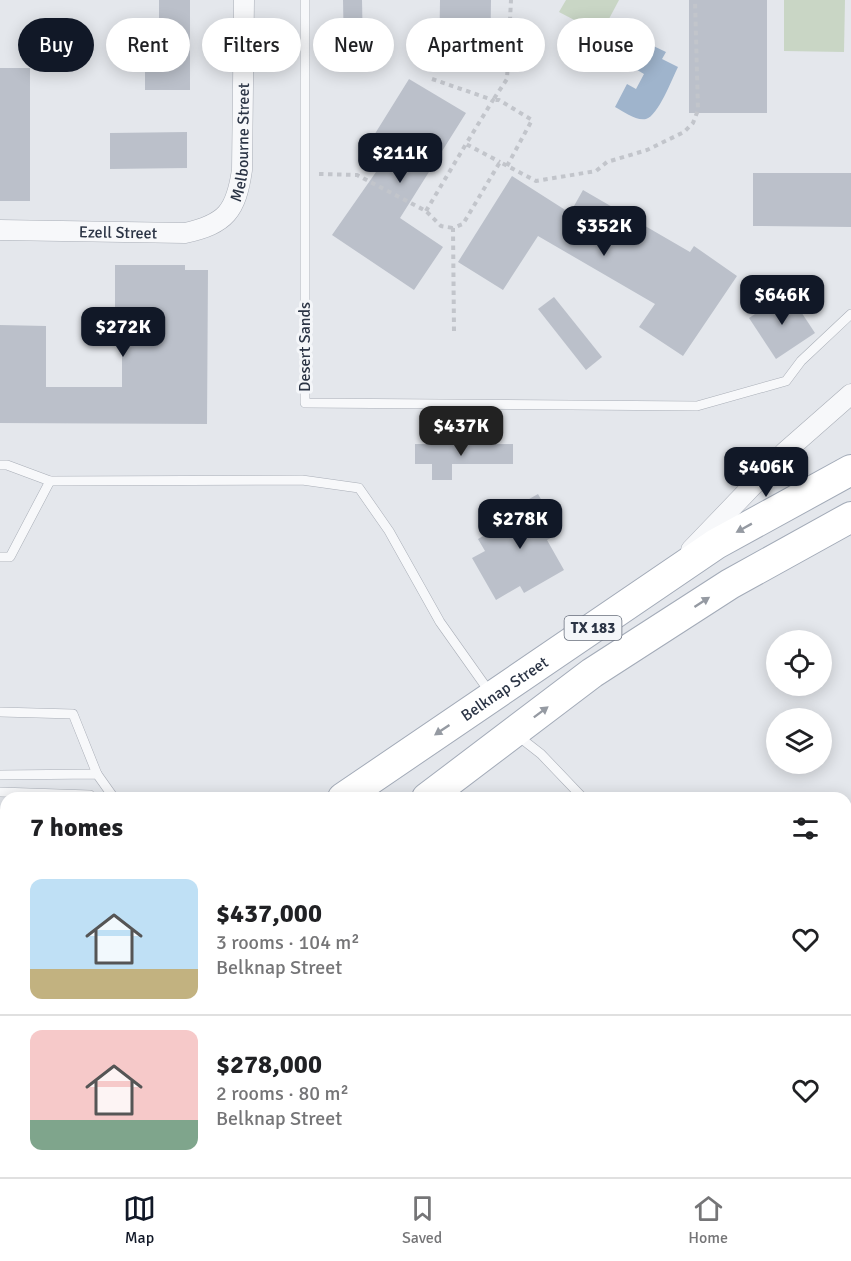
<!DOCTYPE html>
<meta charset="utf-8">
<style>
body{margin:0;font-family:Signika,sans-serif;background:#f6f6f6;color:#202124;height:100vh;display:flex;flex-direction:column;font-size:22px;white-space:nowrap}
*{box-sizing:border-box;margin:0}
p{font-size:20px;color:#757577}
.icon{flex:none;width:33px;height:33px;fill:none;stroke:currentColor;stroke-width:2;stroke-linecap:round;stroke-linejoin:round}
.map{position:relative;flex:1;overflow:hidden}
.panel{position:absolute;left:0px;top:792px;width:852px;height:386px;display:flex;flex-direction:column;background:#fff;border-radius:18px 18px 0 0;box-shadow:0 3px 15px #0003}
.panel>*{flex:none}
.top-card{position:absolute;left:18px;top:18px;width:816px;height:54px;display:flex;gap:12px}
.tools{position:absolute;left:766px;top:630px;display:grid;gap:12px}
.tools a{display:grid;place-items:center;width:66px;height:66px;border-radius:50%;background:#fff;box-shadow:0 3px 15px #0003;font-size:30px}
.price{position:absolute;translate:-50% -51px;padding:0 14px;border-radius:12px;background:#111827;color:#fff;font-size:20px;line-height:39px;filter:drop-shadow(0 2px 3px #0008)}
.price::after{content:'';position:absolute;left:50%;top:36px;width:18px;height:14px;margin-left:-9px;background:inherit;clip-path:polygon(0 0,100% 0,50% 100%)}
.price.selected{background:#222;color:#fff}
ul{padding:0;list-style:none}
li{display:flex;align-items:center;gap:18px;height:150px;padding:0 30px}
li+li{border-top:2px solid #e0e0e0}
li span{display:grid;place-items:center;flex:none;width:168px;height:120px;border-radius:12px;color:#555}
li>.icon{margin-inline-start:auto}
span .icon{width:72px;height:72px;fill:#fffc;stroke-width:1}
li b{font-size:26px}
h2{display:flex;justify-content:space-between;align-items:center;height:72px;padding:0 30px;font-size:26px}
.chip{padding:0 21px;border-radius:27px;background:#fff;box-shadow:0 3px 15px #0003;font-size:21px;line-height:54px}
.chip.selected{background:#111827;color:#fff}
.tabs{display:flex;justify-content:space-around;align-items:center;height:84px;border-top:2px solid #e0e0e0;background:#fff;font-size:16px;color:#757577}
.tabs a{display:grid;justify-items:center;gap:3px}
.tabs .selected{color:#111827}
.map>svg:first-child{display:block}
.green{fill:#c9d6c5}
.water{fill:#9fb4cc}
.building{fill:#bbc0ca}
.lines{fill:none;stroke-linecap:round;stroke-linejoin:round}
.service-casing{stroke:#a9aeb7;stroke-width:10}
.minor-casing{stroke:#a9aeb7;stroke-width:21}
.primary-casing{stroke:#a3abb8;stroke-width:32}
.path{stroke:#c2c5cb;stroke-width:4;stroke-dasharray:4.5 4.5;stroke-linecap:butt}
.service{stroke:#f7f8fa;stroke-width:9}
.minor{stroke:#f7f8fa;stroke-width:20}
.primary{stroke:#fff;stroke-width:30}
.oneway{fill:#959aa2}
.labels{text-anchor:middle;stroke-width:6;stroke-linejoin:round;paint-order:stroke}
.shield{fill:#f4f6f9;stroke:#676e7b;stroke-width:1.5}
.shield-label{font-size:15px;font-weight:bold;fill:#2b3445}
.street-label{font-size:16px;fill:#2b3445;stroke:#f4f6f9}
</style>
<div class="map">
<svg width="851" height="1177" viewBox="0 0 851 1177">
<rect width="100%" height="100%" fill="#e4e7ec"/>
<g class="green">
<path d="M566 0H619L601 34 559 12Z"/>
<path d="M784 0H845L844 52 784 51Z"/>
</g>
<path class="water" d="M645 42 666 52 662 59 678 67C672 79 658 116 646 119 636 121 624 112 615 107L627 84 636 89 644 74 632 67Z"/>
<g class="building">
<path d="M159 0H190V90H145V54H159Z"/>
<path d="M343 0H362L363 50 344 51Z"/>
<path d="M440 0H491L490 65 439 64Z"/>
<rect x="689" y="0" width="78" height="113"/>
<rect x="0" y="68" width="30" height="133"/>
<path d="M409 79 466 113 400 218 443 247 414 290 332 235 376 172 358 161Z"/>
<path d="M187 132V168L110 169V133Z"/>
<path d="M753 173H851V227L753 226Z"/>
<path d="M512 176 570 213 583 190 690 252 694 246 737 276 683 356 639 327 655 304 538 236 503 290 458 262Z"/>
<path d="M115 265H185V270H208L207 424 0 423V325L46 326V387H122V318H115Z"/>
<path d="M788 292 815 333 776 359 749 318Z"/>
<path d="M554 297 602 357 586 370 538 309Z"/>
<path d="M415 444H513V464H452V480H432V464H415Z"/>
<path d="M538 494 560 533 547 540 564 570 524 593 520 586 496 600 472 558 485 551 478 539 512 519 508 511Z"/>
</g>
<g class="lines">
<defs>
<g id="service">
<path d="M305 0V403L697 406 786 381 801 361 851 314"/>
<path d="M0 465H7L50 481 302 480 359 488 389 531 440 622 491 694"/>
<path d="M0 557H10L50 481"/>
<path d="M0 712 73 714 97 774"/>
<path d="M518 736 541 754 583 798"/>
<path d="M0 775 97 774 114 798"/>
<path d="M0 792 90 795 92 798"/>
<path d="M0 889 6 888"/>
<path d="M0 896H6"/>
</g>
<g id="minor">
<path id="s1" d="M0 230 185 233C226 224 236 211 242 170L244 0"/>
<path d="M691 550 785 452 851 394"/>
</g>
<g id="primary">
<path id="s2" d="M343 798 716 544 851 470"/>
<path d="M427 798 592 673 730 584 851 517"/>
<path d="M0 1038H6"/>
<path d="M0 1118 6 1110"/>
<path d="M19 1177 24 1172"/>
</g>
</defs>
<use href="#service" class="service-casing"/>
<use href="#minor" class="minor-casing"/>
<use href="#primary" class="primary-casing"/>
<g class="path">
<path d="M432 79 493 100 466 144 500 162"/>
<path d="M507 166 532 120 499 100H493L507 79 511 0"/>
<path d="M319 174 357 175 426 211 441 226 453 228"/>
<path d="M426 211 466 144"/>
<path d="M454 331 453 228 463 224 500 162 536 181 596 171 607 162 647 150 684 132 693 123 698 110 695 0"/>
</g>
<use href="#service" class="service"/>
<use href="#minor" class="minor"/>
<use href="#primary" class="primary"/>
</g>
<defs><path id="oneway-solid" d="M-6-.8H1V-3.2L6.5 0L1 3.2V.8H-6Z" transform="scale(1.5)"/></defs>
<g class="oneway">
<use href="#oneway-solid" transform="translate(744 528) rotate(151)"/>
<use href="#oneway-solid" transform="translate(702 602) rotate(-33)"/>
<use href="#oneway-solid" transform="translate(541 712) rotate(-37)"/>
<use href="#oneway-solid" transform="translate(442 730) rotate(146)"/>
</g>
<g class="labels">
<rect class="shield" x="564.5" y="616" width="57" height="24" rx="4.5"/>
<g class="shield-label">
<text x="593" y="633">TX 183</text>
</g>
<g class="street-label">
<text dy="6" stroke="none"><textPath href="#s1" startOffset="306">Melbourne Street</textPath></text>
<text dy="6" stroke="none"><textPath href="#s1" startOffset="118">Ezell Street</textPath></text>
<text transform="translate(304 347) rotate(-90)" y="6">Desert Sands</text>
<text dy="6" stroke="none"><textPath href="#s2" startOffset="195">Belknap Street</textPath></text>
</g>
</g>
</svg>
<div class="tools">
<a><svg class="icon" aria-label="locate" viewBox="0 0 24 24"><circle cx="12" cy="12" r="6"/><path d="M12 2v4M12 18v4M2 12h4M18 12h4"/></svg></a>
<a><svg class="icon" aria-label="layers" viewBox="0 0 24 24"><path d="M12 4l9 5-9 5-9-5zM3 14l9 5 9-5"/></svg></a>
</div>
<b class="price" style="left:400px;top:184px">$211K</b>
<b class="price" style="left:604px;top:257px">$352K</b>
<b class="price" style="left:782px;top:326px">$646K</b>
<b class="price" style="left:123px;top:358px">$272K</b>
<b class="price selected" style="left:461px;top:457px">$437K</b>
<b class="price" style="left:766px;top:498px">$406K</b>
<b class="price" style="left:520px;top:550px">$278K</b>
<div class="top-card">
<a class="chip selected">Buy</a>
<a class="chip">Rent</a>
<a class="chip">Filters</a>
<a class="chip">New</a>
<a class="chip">Apartment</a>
<a class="chip">House</a>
</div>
<section class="panel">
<h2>7 homes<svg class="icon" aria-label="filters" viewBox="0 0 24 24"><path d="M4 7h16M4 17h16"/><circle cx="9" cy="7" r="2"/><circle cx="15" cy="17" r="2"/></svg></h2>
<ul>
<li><span style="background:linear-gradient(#bfe0f5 75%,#c2b280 0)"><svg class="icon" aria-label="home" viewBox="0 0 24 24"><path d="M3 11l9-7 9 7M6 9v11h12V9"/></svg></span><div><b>$437,000</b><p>3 rooms · 104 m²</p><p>Belknap Street</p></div><svg class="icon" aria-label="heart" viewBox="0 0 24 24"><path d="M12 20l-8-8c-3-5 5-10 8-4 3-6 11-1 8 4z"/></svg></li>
<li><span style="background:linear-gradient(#f6c9c9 75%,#7fa58c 0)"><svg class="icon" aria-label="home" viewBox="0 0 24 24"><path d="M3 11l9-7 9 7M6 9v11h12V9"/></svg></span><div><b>$278,000</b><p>2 rooms · 80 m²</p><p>Belknap Street</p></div><svg class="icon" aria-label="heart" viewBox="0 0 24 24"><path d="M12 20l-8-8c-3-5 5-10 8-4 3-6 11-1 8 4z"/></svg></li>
</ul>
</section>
</div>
<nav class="tabs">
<a class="selected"><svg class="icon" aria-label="map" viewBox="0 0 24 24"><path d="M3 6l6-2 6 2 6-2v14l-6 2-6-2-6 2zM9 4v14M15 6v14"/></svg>Map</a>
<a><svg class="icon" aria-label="saved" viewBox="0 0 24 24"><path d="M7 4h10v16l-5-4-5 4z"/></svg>Saved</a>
<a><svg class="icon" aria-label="home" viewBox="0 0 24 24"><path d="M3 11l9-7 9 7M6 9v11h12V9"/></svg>Home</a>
</nav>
